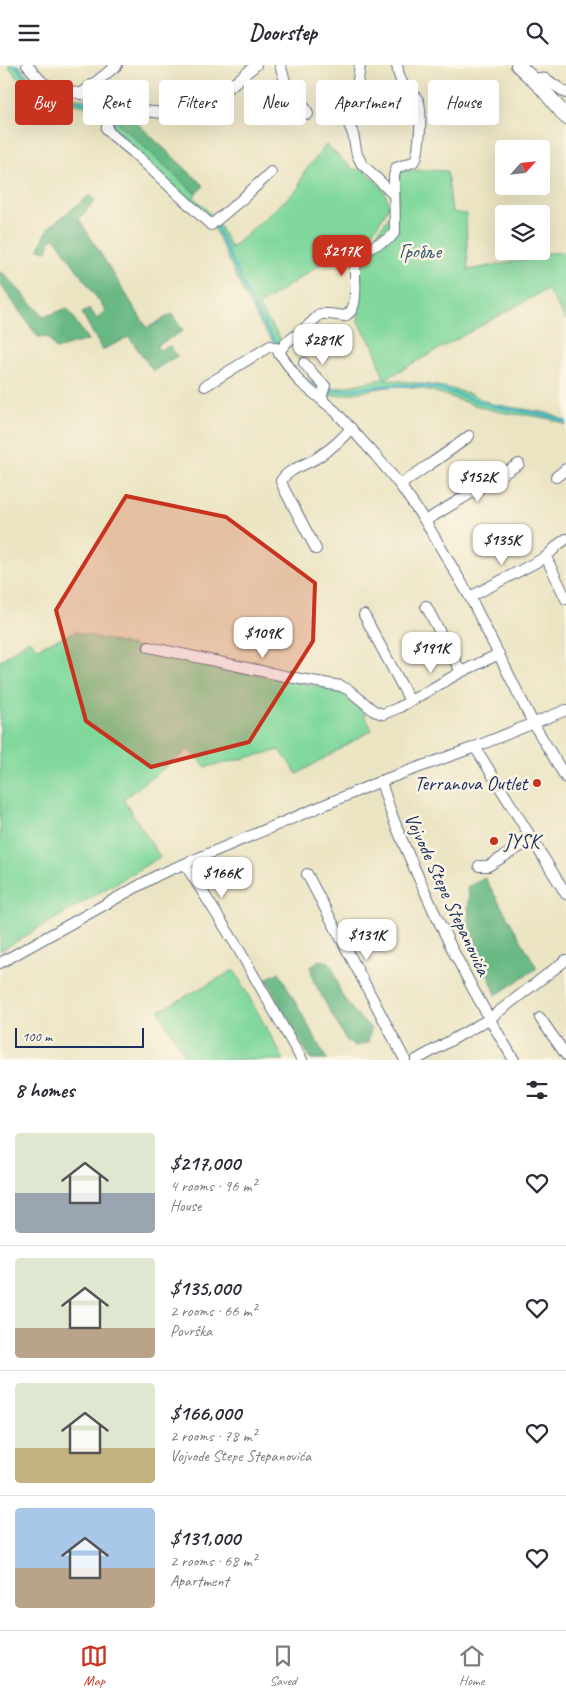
<!DOCTYPE html>
<meta charset="utf-8">
<style>
body{margin:0;font-family:Caveat,sans-serif;background:#f7f7f7;color:#2b2b33;height:100vh;display:flex;flex-direction:column;font-size:19px;white-space:nowrap}
*{box-sizing:border-box;margin:0}
p{font-size:16px;color:#7c7c81}
.icon{flex:none;width:28px;height:28px;fill:none;stroke:currentColor;stroke-width:2;stroke-linecap:round;stroke-linejoin:round}
.map{position:relative;height:995px;overflow:hidden}
.details{display:flex;flex-direction:column;background:#fff;flex:1}
.details>*{flex:none}
.banner{position:absolute;left:15px;top:15px;width:536px;height:45px;display:flex;gap:10px}
.needle{width:32px;rotate:63deg}
.tools{position:absolute;left:495px;top:75px;display:grid;gap:10px}
.tools a{display:grid;place-items:center;width:55px;height:55px;border-radius:5px;background:#fff;box-shadow:0 5px 20px #0002;font-size:25px}
.scale{position:absolute;left:15px;bottom:12px;width:129px;box-sizing:border-box;padding-left:5px;border:2px solid #1b2f5e;border-top:0;font-size:14px;line-height:18px;white-space:nowrap;color:#1b2f5e;-webkit-text-stroke:4px #fcf5e5;paint-order:stroke}
.price{position:absolute;translate:-50% -42px;padding:0 11px;border-radius:10px;background:#fff;color:#222;font-size:16px;line-height:32px;filter:drop-shadow(0 1px 2px #0008)}
.price::after{content:'';position:absolute;left:50%;top:30px;width:15px;height:11px;margin-left:-8px;background:inherit;clip-path:polygon(0 0,100% 0,50% 100%)}
.price.active{background:#c8321e;color:#fff}
ul{padding:0;list-style:none}
li{display:flex;align-items:center;gap:15px;height:125px;padding:0 15px}
li+li{border-top:1px solid #e1e1e2}
li span{display:grid;place-items:center;flex:none;width:140px;height:100px;border-radius:5px;color:#555}
li>.icon{margin-inline-start:auto}
span .icon{width:60px;height:60px;fill:#fffc;stroke-width:1}
li b{font-size:21px}
h2{display:flex;justify-content:space-between;align-items:center;height:60px;padding:0 15px;font-size:21px}
.tag{padding:0 18px;border-radius:5px;background:#fff;box-shadow:0 5px 20px #0002;font-size:18px;line-height:45px}
.tag.active{background:#c8321e;color:#fff}
header{display:flex;justify-content:space-between;align-items:center;height:65px;padding:0 15px;background:#fff;font-size:22px;font-weight:600}
.menu{display:flex;justify-content:space-around;align-items:center;height:70px;border-top:1px solid #e1e1e2;background:#fff;font-size:14px;color:#7c7c81}
.menu a{display:grid;justify-items:center;gap:2px}
.menu .active{color:#c8321e}
.map>svg:first-child{display:block}
.green{fill:#81d89d;stroke:#4e847e}
.forest{fill:#68b884;stroke:#427471}
.lines{fill:none;stroke-linecap:round;stroke-linejoin:round}
.stream{stroke:#48b0c7;stroke-width:2.5}
.street-casing{stroke:#646e81;stroke-width:12}
.secondary-casing{stroke:#646e81;stroke-width:16}
.street{stroke:#fff;stroke-width:10}
.secondary{stroke:#fff;stroke-width:14}
.marked{fill:#c8321e;fill-opacity:0.2;stroke:#c8321e;stroke-width:4;stroke-linejoin:round}
.poi-dot{fill:#c8321e;stroke:#fcf5e5;stroke-width:2}
.labels{text-anchor:middle;stroke-width:5;stroke-linejoin:round;paint-order:stroke}
.park-label{font-size:20px;fill:#34596e;stroke:#fcf5e5}
.poi-label{font-size:20px;fill:#1b2f5e;stroke:#fcf5e5;text-anchor:end}
.street-label{font-size:20px;fill:#1b2f5e;stroke:#fcf5e5}
</style>
<header><svg class="icon" aria-label="menu" viewBox="0 0 24 24"><path d="M4 6h16M4 12h16M4 18h16"/></svg>Doorstep<svg class="icon" aria-label="search" viewBox="0 0 24 24"><circle cx="10" cy="10" r="6"/><path d="M15 15l6 6"/></svg></header>
<div class="map">
<svg width="566" height="995" viewBox="0 0 566 995">
<rect width="100%" height="100%" fill="#fcf5e5"/>
<filter id="ink" filterUnits="userSpaceOnUse"><feTurbulence type="fractalNoise" baseFrequency=".02" numOctaves="2"/><feDisplacementMap in="SourceGraphic" scale="10" xChannelSelector="R" yChannelSelector="G"/><feConvolveMatrix kernelMatrix="1 2 1 2 8 2 1 2 1" color-interpolation-filters="sRGB"/></filter>
<filter id="wash" filterUnits="userSpaceOnUse"><feTurbulence type="fractalNoise" baseFrequency=".0096" numOctaves="4" result="noise"/><feDisplacementMap in="SourceGraphic" scale="20" xChannelSelector="R" yChannelSelector="G"/><feGaussianBlur stdDeviation="1.12" result="paint"/><feColorMatrix in="noise" values="0 0 0 0 0 0 0 0 0 0 0 0 0 0 0 0 0 1.4 0 .05"/><feComposite in="paint" operator="in"/></filter>
<g filter="url(#wash)">
<rect width="100%" height="100%" fill="#ebe4c2"/>
<g class="green">
<path d="M8 0H19L27 10 43 25 86 35 112 51 106 57 95 47 84 41 47 34 34 28 22 19Z"/>
<path d="M116 56 196 129 194 132 214 152 209 155 111 62Z"/>
<path d="M326 80 353 104 364 105 382 122 387 133 389 142 377 161 362 178 353 196 340 186 258 241 282 276 278 283C249 249 233 201 213 161L218 158 231 183 298 124 303 109Z"/>
<path d="M427 105 447 106 452 147 466 149 468 205 529 194V189L566 187V255L547 224 385 314 445 322 470 329 492 339 548 348 566 356V360C542 348 517 352 492 345 465 339 439 325 411 322 391 319 374 325 355 328 345 330 334 330 324 331L328 322 336 323 384 314 374 282 358 257 361 201H363L368 179 387 155 398 138 399 106Z"/>
<path d="M75 567 226 604 333 624 358 637 372 665 297 709 280 685 206 702 189 684 123 734 160 792 0 886V596L29 575 37 583Z"/>
<path d="M234 905 284 995H187L159 946Z"/>
</g>
<g class="forest">
<path d="M133 47 138 59 204 121 196 129 116 56Z"/>
<path d="M90 130 95 136 79 154 147 263 172 249 183 266 156 281 160 285 170 281 177 291 153 306 129 272 102 285 82 248 90 244 97 254 106 246 55 173 51 174 47 186 39 184 48 163Z"/>
<path d="M0 207 4 209 44 252 67 243 88 275 56 284 48 272H38L0 219Z"/>
<path d="M485 813 537 903 496 930 468 857 469 830 467 822Z"/>
<path d="M319 895 329 897C336 906 336 919 342 930 347 939 356 949 363 956 367 959 369 960 371 964L368 978 354 981 346 975 313 915 311 902Z"/>
<path d="M279 907 327 995H311L266 914Z"/>
</g>
<g class="lines">
<g class="stream">
<path d="M16 0C24 11 33 26 46 30 70 39 87 30 107 54"/>
<path d="M111 58 117 67 125 74"/>
<path d="M216 161 256 246 277 280"/>
<path d="M302 312 320 324"/>
<path d="M326 325 329 326C365 324 400 316 436 323 459 328 480 339 503 343 524 347 545 348 566 357"/>
</g>
</g>
</g>
<g filter="url(#ink)">
<g class="lines">
<defs>
<g id="street">
<path d="M27 0 42 17 54 23 87 30 119 45H134L183 50 198 46 207 41 256 0"/>
<path d="M280 0 286 19 306 44 308 49"/>
<path d="M360 0 355 38 346 46V53L353 69 357 90 362 99 393 129"/>
<path d="M534 16 539 13 546 14 566 28"/>
<path d="M81 29 117 0"/>
<path d="M119 45 107 58V64L111 69 133 87 211 160 241 135 271 107"/>
<path d="M279 289C284 276 292 274 302 266 308 261 314 255 320 249H329L345 251C348 249 352 245 353 242 359 225 351 207 358 189L390 173 395 167 394 111 396 103 413 97 416 94C419 83 423 45 418 35 415 30 410 29 407 25 401 18 398 9 397 0"/>
<path d="M304 298 314 310 325 321 322 330 324 337"/>
<path d="M205 321 270 281 276 283 299 316 335 346 376 391 400 420 425 456 470 532 533 658 566 713"/>
<path d="M556 412 566 404"/>
<path d="M400 420C423 403 447 389 469 371"/>
<path d="M425 456 519 399"/>
<path d="M316 484 284 424 281 416C288 403 310 399 321 390 332 383 343 373 351 363"/>
<path d="M546 492 566 534"/>
<path d="M470 532 546 492 559 479 566 474"/>
<path d="M426 541 461 607"/>
<path d="M364 550 410 636"/>
<path d="M149 582 289 612 341 621 349 625 374 646 383 649 398 643 461 607 499 589"/>
<path d="M475 682 566 829"/>
<path d="M381 716C390 749 403 778 417 809 445 873 477 935 514 995"/>
<path d="M185 799 238 883 302 995"/>
<path d="M479 801H488L531 775"/>
<path d="M307 809 405 995"/>
<path d="M0 898 158 810 381 716 475 682 566 645"/>
<path d="M540 953 566 990"/>
<path d="M416 995 489 954 566 895"/>
</g>
<path id="secondary" d="M518 0 542 23 566 52"/>
</defs>
<use href="#street" class="street-casing"/>
<use href="#secondary" class="secondary-casing"/>
<use href="#street" class="street"/>
<use href="#secondary" class="secondary"/>
</g>
</g>
<path class="marked" d="M126 431 226 452 315 518 313 576 249 677 151 702 86 656 56 545Z"/>
<g class="poi-dot">
<circle cx="537" cy="718" r="5"/>
<circle cx="494" cy="776" r="5"/>
</g>
<g class="labels">
<g class="park-label">
<text x="420" y="193">Гробље</text>
</g>
<g class="poi-label">
<text x="527" y="725">Terranova Outlet</text>
<text x="504" y="783" text-anchor="start">JYSK</text>
</g>
<g class="street-label">
<text transform="translate(448 829) rotate(65)" y="7">Vojvode Stepe Stepanovića</text>
</g>
</g>
</svg>
<div class="tools">
<a><svg class="needle" viewBox="-14 -14 28 28"><path d="M0-13l5 13h-10z" fill="#e53935"/><path d="M0 13l5-13h-10z" fill="#7c7c81"/></svg></a>
<a><svg class="icon" aria-label="layers" viewBox="0 0 24 24"><path d="M12 4l9 5-9 5-9-5zM3 14l9 5 9-5"/></svg></a>
</div>
<div class="scale">100 m</div>
<b class="price active" style="left:342px;top:212px">$217K</b>
<b class="price" style="left:323px;top:301px">$281K</b>
<b class="price" style="left:478px;top:438px">$152K</b>
<b class="price" style="left:502px;top:501px">$135K</b>
<b class="price" style="left:263px;top:594px">$109K</b>
<b class="price" style="left:431px;top:609px">$191K</b>
<b class="price" style="left:222px;top:834px">$166K</b>
<b class="price" style="left:367px;top:896px">$131K</b>
<div class="banner">
<a class="tag active">Buy</a>
<a class="tag">Rent</a>
<a class="tag">Filters</a>
<a class="tag">New</a>
<a class="tag">Apartment</a>
<a class="tag">House</a>
</div>
</div>
<section class="details">
<h2>8 homes<svg class="icon" aria-label="filters" viewBox="0 0 24 24"><path d="M4 7h16M4 17h16"/><circle cx="9" cy="7" r="2"/><circle cx="15" cy="17" r="2"/></svg></h2>
<ul>
<li><span style="background:linear-gradient(#dfe7d0 60%,#9aa5b1 0)"><svg class="icon" aria-label="home" viewBox="0 0 24 24"><path d="M3 11l9-7 9 7M6 9v11h12V9"/></svg></span><div><b>$217,000</b><p>4 rooms · 96 m²</p><p>House</p></div><svg class="icon" aria-label="heart" viewBox="0 0 24 24"><path d="M12 20l-8-8c-3-5 5-10 8-4 3-6 11-1 8 4z"/></svg></li>
<li><span style="background:linear-gradient(#dfe7d0 70%,#b9a48a 0)"><svg class="icon" aria-label="home" viewBox="0 0 24 24"><path d="M3 11l9-7 9 7M6 9v11h12V9"/></svg></span><div><b>$135,000</b><p>2 rooms · 66 m²</p><p>Površka</p></div><svg class="icon" aria-label="heart" viewBox="0 0 24 24"><path d="M12 20l-8-8c-3-5 5-10 8-4 3-6 11-1 8 4z"/></svg></li>
<li><span style="background:linear-gradient(#dfe7d0 65%,#c2b280 0)"><svg class="icon" aria-label="home" viewBox="0 0 24 24"><path d="M3 11l9-7 9 7M6 9v11h12V9"/></svg></span><div><b>$166,000</b><p>2 rooms · 78 m²</p><p>Vojvode Stepe Stepanovića</p></div><svg class="icon" aria-label="heart" viewBox="0 0 24 24"><path d="M12 20l-8-8c-3-5 5-10 8-4 3-6 11-1 8 4z"/></svg></li>
<li><span style="background:linear-gradient(#a9c7e8 60%,#b9a48a 0)"><svg class="icon" aria-label="home" viewBox="0 0 24 24"><path d="M3 11l9-7 9 7M6 9v11h12V9"/></svg></span><div><b>$131,000</b><p>2 rooms · 68 m²</p><p>Apartment</p></div><svg class="icon" aria-label="heart" viewBox="0 0 24 24"><path d="M12 20l-8-8c-3-5 5-10 8-4 3-6 11-1 8 4z"/></svg></li>
</ul>
</section>
<nav class="menu">
<a class="active"><svg class="icon" aria-label="map" viewBox="0 0 24 24"><path d="M3 6l6-2 6 2 6-2v14l-6 2-6-2-6 2zM9 4v14M15 6v14"/></svg>Map</a>
<a><svg class="icon" aria-label="saved" viewBox="0 0 24 24"><path d="M7 4h10v16l-5-4-5 4z"/></svg>Saved</a>
<a><svg class="icon" aria-label="home" viewBox="0 0 24 24"><path d="M3 11l9-7 9 7M6 9v11h12V9"/></svg>Home</a>
</nav>
